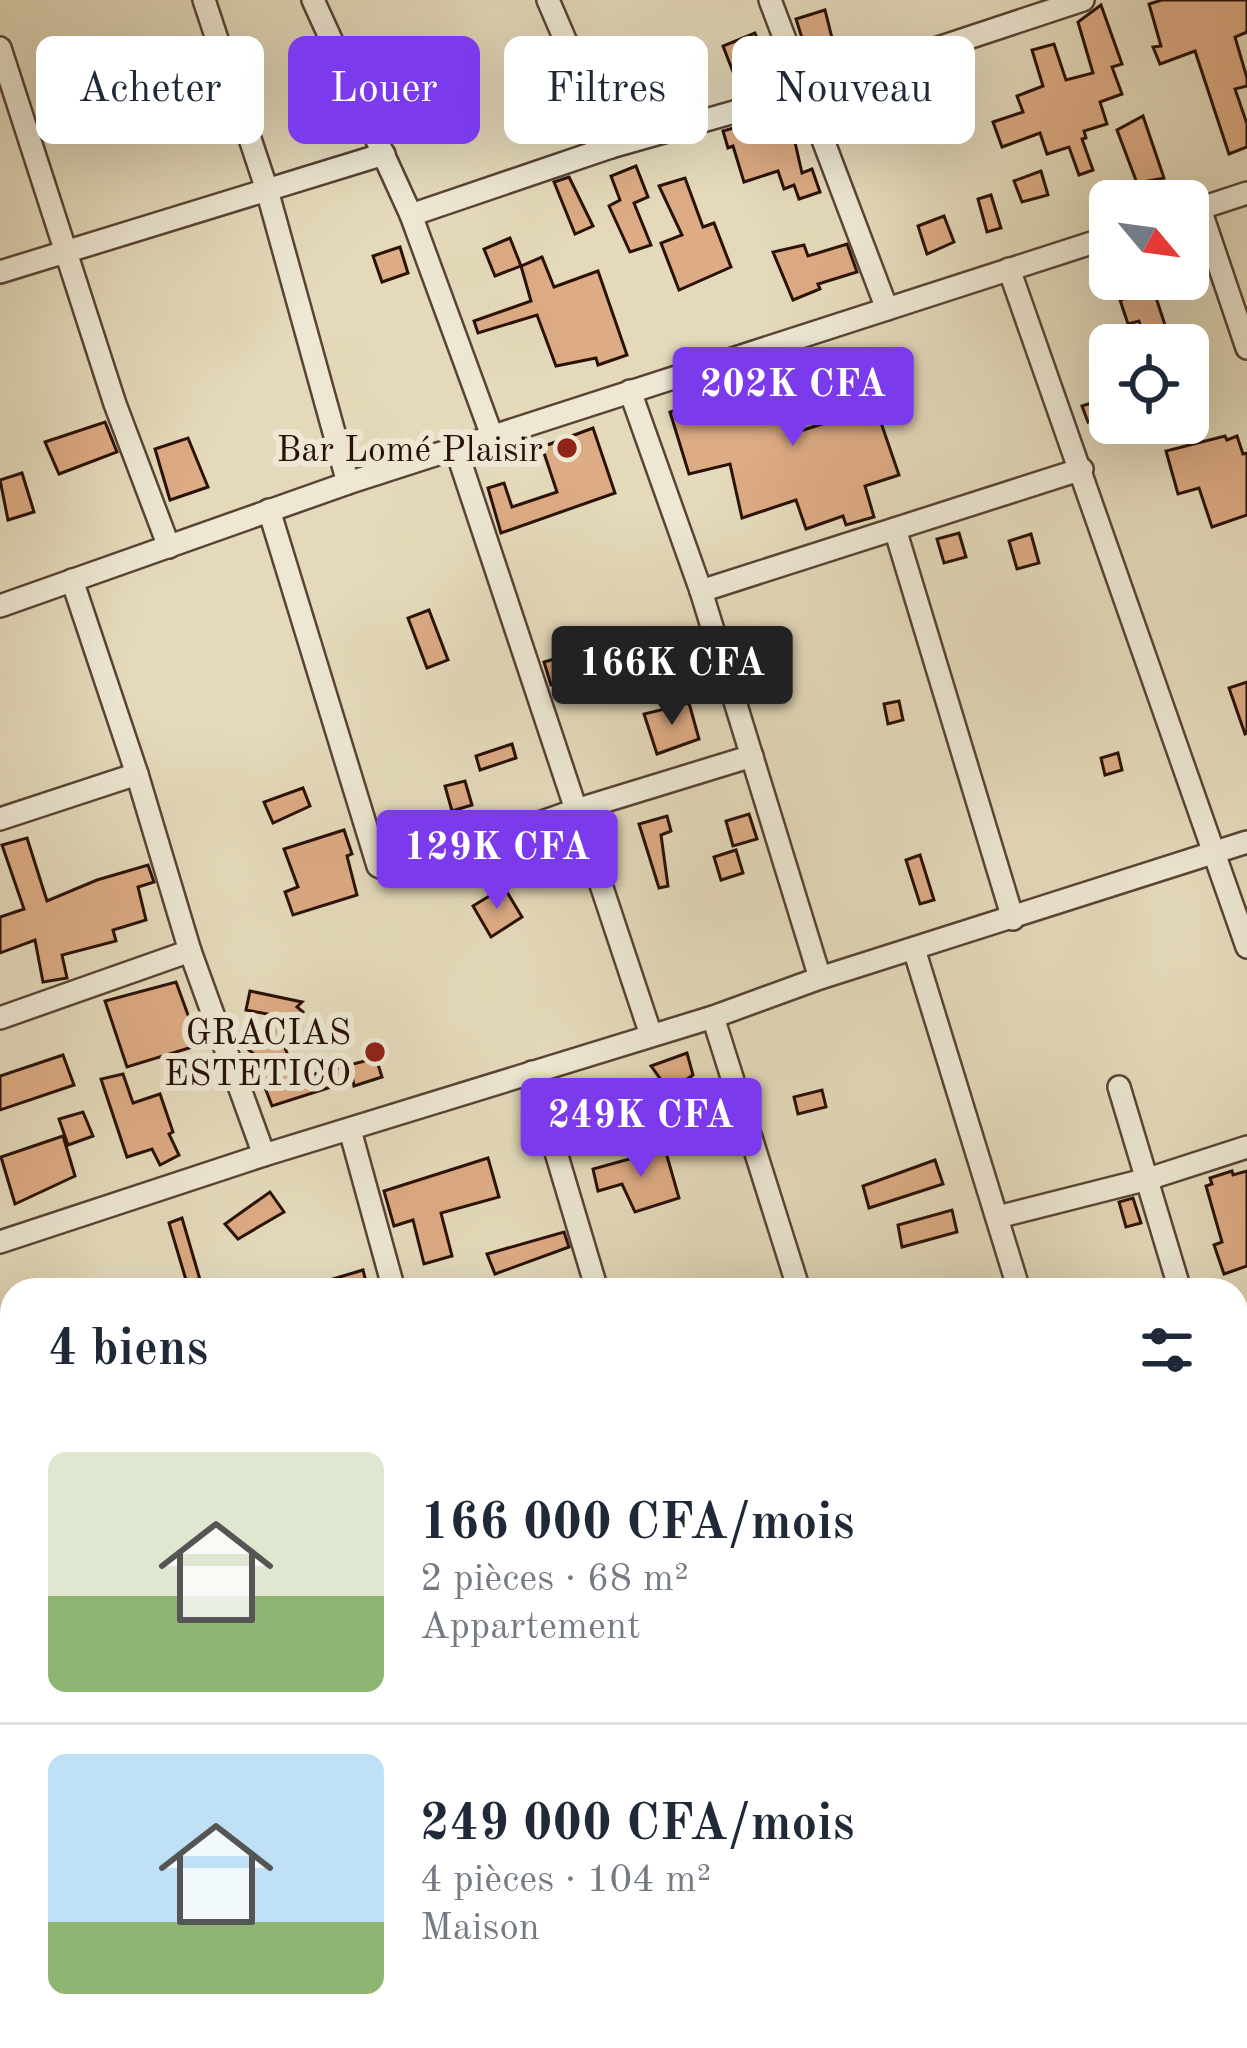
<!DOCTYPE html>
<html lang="fr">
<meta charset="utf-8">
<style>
body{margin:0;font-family:"Old Standard TT",serif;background:#f2f2f3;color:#1f2937;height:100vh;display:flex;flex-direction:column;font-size:45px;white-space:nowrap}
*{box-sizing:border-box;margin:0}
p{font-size:39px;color:#747a83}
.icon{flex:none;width:66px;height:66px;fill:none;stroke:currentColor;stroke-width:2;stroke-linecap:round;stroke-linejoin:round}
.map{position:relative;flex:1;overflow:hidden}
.details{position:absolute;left:0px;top:1278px;width:1248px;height:771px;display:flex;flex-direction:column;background:#fff;border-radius:36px 36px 0 0;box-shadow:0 12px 48px #0002}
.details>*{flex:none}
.guide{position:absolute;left:36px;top:36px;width:1176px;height:108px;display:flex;gap:24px}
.needle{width:78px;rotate:119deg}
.fabs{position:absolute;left:1089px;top:180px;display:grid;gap:24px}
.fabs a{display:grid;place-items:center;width:120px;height:120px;border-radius:18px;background:#fff;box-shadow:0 12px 48px #0002;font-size:60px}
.price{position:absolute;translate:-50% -102px;padding:0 27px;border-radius:12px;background:#7c3aed;color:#fff;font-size:39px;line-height:78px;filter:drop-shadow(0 3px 6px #0008)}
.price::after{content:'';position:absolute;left:50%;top:72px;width:36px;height:27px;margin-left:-18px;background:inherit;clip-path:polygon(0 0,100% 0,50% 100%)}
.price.selected{background:#222;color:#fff}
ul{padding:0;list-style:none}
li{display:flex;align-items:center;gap:36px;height:300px;padding:0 48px}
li+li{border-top:3px solid #e0e1e3}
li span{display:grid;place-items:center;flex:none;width:336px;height:240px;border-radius:18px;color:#555}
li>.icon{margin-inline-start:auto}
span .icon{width:144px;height:144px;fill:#fffc;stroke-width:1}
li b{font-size:51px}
h2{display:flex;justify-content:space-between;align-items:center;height:144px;padding:0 48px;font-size:51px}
.chip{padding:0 42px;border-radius:18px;background:#fff;box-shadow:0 12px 48px #0002;font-size:42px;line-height:108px}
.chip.selected{background:#7c3aed;color:#fff}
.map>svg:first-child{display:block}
.building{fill:#ddab84;stroke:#2a1107;stroke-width:3}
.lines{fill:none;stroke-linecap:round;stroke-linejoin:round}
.minor-casing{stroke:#584334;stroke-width:26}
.minor{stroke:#ede7d3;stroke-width:21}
.poi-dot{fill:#8f2418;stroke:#ede7d3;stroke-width:4.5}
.labels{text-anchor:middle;stroke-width:12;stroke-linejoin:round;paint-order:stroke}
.poi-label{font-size:36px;fill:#2a1107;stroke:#ede7d3;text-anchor:end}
</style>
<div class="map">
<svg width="1247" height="2048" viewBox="0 0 1247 2048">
<rect width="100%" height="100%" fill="#e4dabb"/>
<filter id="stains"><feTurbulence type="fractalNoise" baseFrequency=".00167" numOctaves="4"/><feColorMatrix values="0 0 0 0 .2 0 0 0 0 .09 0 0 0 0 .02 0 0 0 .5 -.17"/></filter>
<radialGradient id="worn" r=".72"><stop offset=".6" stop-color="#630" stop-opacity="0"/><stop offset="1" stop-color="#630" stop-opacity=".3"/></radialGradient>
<g class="building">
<path d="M1162 0H1247V32L1235 37 1247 78V86L1235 89 1247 124V147L1229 154 1195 51 1160 64 1153 47 1161 46 1149 4Z"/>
<path d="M1101 5 1122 64 1112 67 1122 94 1100 102 1107 124 1084 131 1086 138 1082 139 1093 170 1079 175 1069 147 1047 154 1040 133 1002 147 993 122 1023 112 1017 96 1043 86 1032 50 1054 44 1066 80 1093 73 1078 22Z"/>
<path d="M825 10 835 50 809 60 796 19Z"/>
<path d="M755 33 765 59 762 75 735 77 723 46Z"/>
<path d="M467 64 477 93 421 115 412 87Z"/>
<path d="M788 112 802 173 812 169 820 192 799 199 794 185 784 189 778 171 744 182 733 146 728 148 723 131Z"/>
<path d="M1143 116 1164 178 1137 183 1117 130Z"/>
<path d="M636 166 648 197 634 203 651 245 630 252 609 206 620 200 611 176Z"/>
<path d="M1041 171 1048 195 1022 202 1014 181Z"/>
<path d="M569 177 593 226 575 234 554 182Z"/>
<path d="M685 178 703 227 714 223 731 267 679 290 661 243 682 235 659 186Z"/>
<path d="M991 195 1001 228 987 232 978 199Z"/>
<path d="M944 216 954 242 927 254 918 226Z"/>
<path d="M510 238 521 266 495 276 484 249Z"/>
<path d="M847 244 857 272 818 284 820 289 793 300 773 252 804 245 808 256Z"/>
<path d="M400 247 408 273 382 282 373 256Z"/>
<path d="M542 257 554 287 598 271 627 355 598 365 596 358 556 366 537 315 478 333 474 321 531 301 521 266Z"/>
<path d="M1125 279H1150L1165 325 1143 333 1139 321 1128 324 1120 300 1131 297Z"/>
<path d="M857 353 899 475 865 486 874 517 846 525 843 516 806 529 796 500 742 518 730 464 689 474 670 412 745 389 749 404 762 400 764 407 784 400 794 433 825 423 855 414 843 380 801 394 795 375Z"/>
<path d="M1110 397V414L1088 422 1082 406Z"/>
<path d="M105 422 117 452 59 474 45 442Z"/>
<path d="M593 428 615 493 501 533 488 488 504 483 512 507 557 492 542 447Z"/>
<path d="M1225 436 1227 440 1237 436 1243 454 1247 453V515L1212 527 1199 488 1178 494 1166 451Z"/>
<path d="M188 438 208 487 170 500 155 449Z"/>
<path d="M22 473 34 512 8 520 0 480Z"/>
<path d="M959 533 966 557 944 563 937 539Z"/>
<path d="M1031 534 1039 563 1017 569 1009 541Z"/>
<path d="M429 610 448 660 427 668 408 618Z"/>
<path d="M611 642 618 665 551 685 544 662Z"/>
<path d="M698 668 707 695 682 704 673 676Z"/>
<path d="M1247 682V733L1245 734 1229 688Z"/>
<path d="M899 701 903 720 888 724 884 704Z"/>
<path d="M689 703 699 739 657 754 644 714Z"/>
<path d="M512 744 516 758 480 770 476 756Z"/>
<path d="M1118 753 1122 770 1105 775 1101 758Z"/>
<path d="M465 781 472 805 452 811 445 786Z"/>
<path d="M303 788 310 806 273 823 264 802Z"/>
<path d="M749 814 757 839 733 846 726 821Z"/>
<path d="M667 816 671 831 661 835 668 886 659 888 639 824Z"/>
<path d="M344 830 352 854 347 856 357 895 293 915 285 892 298 887 284 849Z"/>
<path d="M27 838 47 901 97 880 148 865 154 882 138 887 146 920 113 930 116 941 62 955 67 978 43 982 35 940 0 953V917L24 909 2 845Z"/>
<path d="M736 850 743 873 721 880 714 857Z"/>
<path d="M920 855 934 900 920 904 906 860Z"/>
<path d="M504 887 522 917 491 937 473 906Z"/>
<path d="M176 982 199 1045 127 1067 105 1001Z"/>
<path d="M250 991 302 1002 297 1007 303 1012 282 1039 296 1079 376 1058 382 1077 354 1086 353 1080 272 1106 259 1072 270 1068 249 1050 278 1016 246 1010Z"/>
<path d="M687 1053 693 1075 669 1091 651 1066Z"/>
<path d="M63 1055 74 1085 0 1110V1076Z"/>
<path d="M123 1074 133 1103 160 1094 173 1132 169 1134 179 1155 160 1165 152 1149 127 1157 101 1079Z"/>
<path d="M822 1090 826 1107 798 1114 794 1097Z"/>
<path d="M724 1106 729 1129 693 1141 684 1117Z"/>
<path d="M83 1112 93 1136 68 1145 59 1119Z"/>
<path d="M63 1136 75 1176 15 1204 1 1157Z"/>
<path d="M665 1149 679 1198 635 1212 622 1184 598 1191 593 1169Z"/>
<path d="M488 1158 499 1197 441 1213 452 1256 424 1264 413 1220 394 1226 384 1191Z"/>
<path d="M935 1160 943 1184 869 1208 863 1186Z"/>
<path d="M1232 1171 1233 1175 1247 1171V1266L1224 1274 1214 1245 1222 1242 1206 1186 1212 1184 1210 1178Z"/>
<path d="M270 1192 284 1212 238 1239 225 1224Z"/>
<path d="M1133 1198 1141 1223 1126 1227 1119 1202Z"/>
<path d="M952 1210 957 1232 902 1247 898 1225Z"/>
<path d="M182 1218 203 1290H189L169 1223Z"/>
<path d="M564 1232 569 1247 495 1274 487 1254Z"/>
<path d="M363 1270 368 1290H309V1286Z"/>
</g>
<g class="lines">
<defs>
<g id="minor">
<path d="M204 0 267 190 348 483"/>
<path d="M313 0 411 215 492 436"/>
<path d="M548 0 611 147"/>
<path d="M770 0 887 309"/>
<path d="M0 48 115 404 169 547"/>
<path d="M1200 209 1247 348"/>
<path d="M1189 212 1247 193"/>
<path d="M411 215 611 147 808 91 1083 0"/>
<path d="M1009 269 1247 947"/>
<path d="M0 272 384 154"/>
<path d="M630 391 701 591 820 978"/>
<path d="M456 449 651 1035"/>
<path d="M269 510 378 866 395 874 576 810 752 756"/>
<path d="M895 529 1013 919"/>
<path d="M72 580 137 774 190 951 264 1155"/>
<path d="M701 591 1082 469"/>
<path d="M0 606 348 483 1110 237"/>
<path d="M0 819 137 774"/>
<path d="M914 949 1019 1290"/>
<path d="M713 1017 799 1290"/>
<path d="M0 1018 190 951"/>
<path d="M532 1072 597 1290"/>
<path d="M1119 1087 1180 1290"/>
<path d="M350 1130 394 1290"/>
<path d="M998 1217 1148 1179 1247 1147"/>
<path d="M0 1242 264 1155 713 1017 820 978 1247 842"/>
<path d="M1236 1475 1247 1472"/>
<path d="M0 1492 12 1503"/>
<path d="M1236 1684 1247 1680"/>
<path d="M0 1777 12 1790"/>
<path d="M0 1827 12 1823"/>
<path d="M1236 2008 1247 2036"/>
<path d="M288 2037 301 2048"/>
<path d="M631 2037 643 2048"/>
<path d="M964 2037 976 2048"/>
<path d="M0 2040 11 2048"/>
<path d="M1115 2048 1147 2037"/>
</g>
</defs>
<use href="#minor" class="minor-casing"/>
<use href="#minor" class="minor"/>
</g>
<g class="poi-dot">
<circle cx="567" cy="448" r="12"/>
<circle cx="375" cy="1052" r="12"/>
</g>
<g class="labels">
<g class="poi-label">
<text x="543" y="461">Bar Lomé Plaisir</text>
<text x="351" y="1044">GRACIAS<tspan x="351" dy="41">ESTETICO</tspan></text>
</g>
</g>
<rect width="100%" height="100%" filter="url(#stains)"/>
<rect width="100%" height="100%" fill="url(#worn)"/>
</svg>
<div class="fabs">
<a><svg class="needle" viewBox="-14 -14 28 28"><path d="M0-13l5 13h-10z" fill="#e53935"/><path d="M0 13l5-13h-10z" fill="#747a83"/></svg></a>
<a><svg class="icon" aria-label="locate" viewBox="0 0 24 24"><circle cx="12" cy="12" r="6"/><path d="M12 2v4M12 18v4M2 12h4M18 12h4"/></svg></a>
</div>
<b class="price" style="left:793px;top:449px">202K CFA</b>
<b class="price selected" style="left:672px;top:728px">166K CFA</b>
<b class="price" style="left:497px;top:912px">129K CFA</b>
<b class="price" style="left:641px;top:1180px">249K CFA</b>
<div class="guide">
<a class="chip">Acheter</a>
<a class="chip selected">Louer</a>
<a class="chip">Filtres</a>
<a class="chip">Nouveau</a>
</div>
<section class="details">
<h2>4 biens<svg class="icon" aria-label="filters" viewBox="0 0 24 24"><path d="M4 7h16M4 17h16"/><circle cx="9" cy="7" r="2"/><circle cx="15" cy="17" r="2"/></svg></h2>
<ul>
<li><span style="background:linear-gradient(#dfe7d0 60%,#8fb573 0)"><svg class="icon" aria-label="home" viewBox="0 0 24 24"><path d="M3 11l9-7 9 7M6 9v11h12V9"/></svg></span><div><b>166 000 CFA/mois</b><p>2 pièces · 68 m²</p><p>Appartement</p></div></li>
<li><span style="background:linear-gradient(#bfe0f5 70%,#8fb573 0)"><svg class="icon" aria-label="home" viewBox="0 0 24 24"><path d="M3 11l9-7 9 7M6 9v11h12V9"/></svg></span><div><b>249 000 CFA/mois</b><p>4 pièces · 104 m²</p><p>Maison</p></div></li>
</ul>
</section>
</div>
